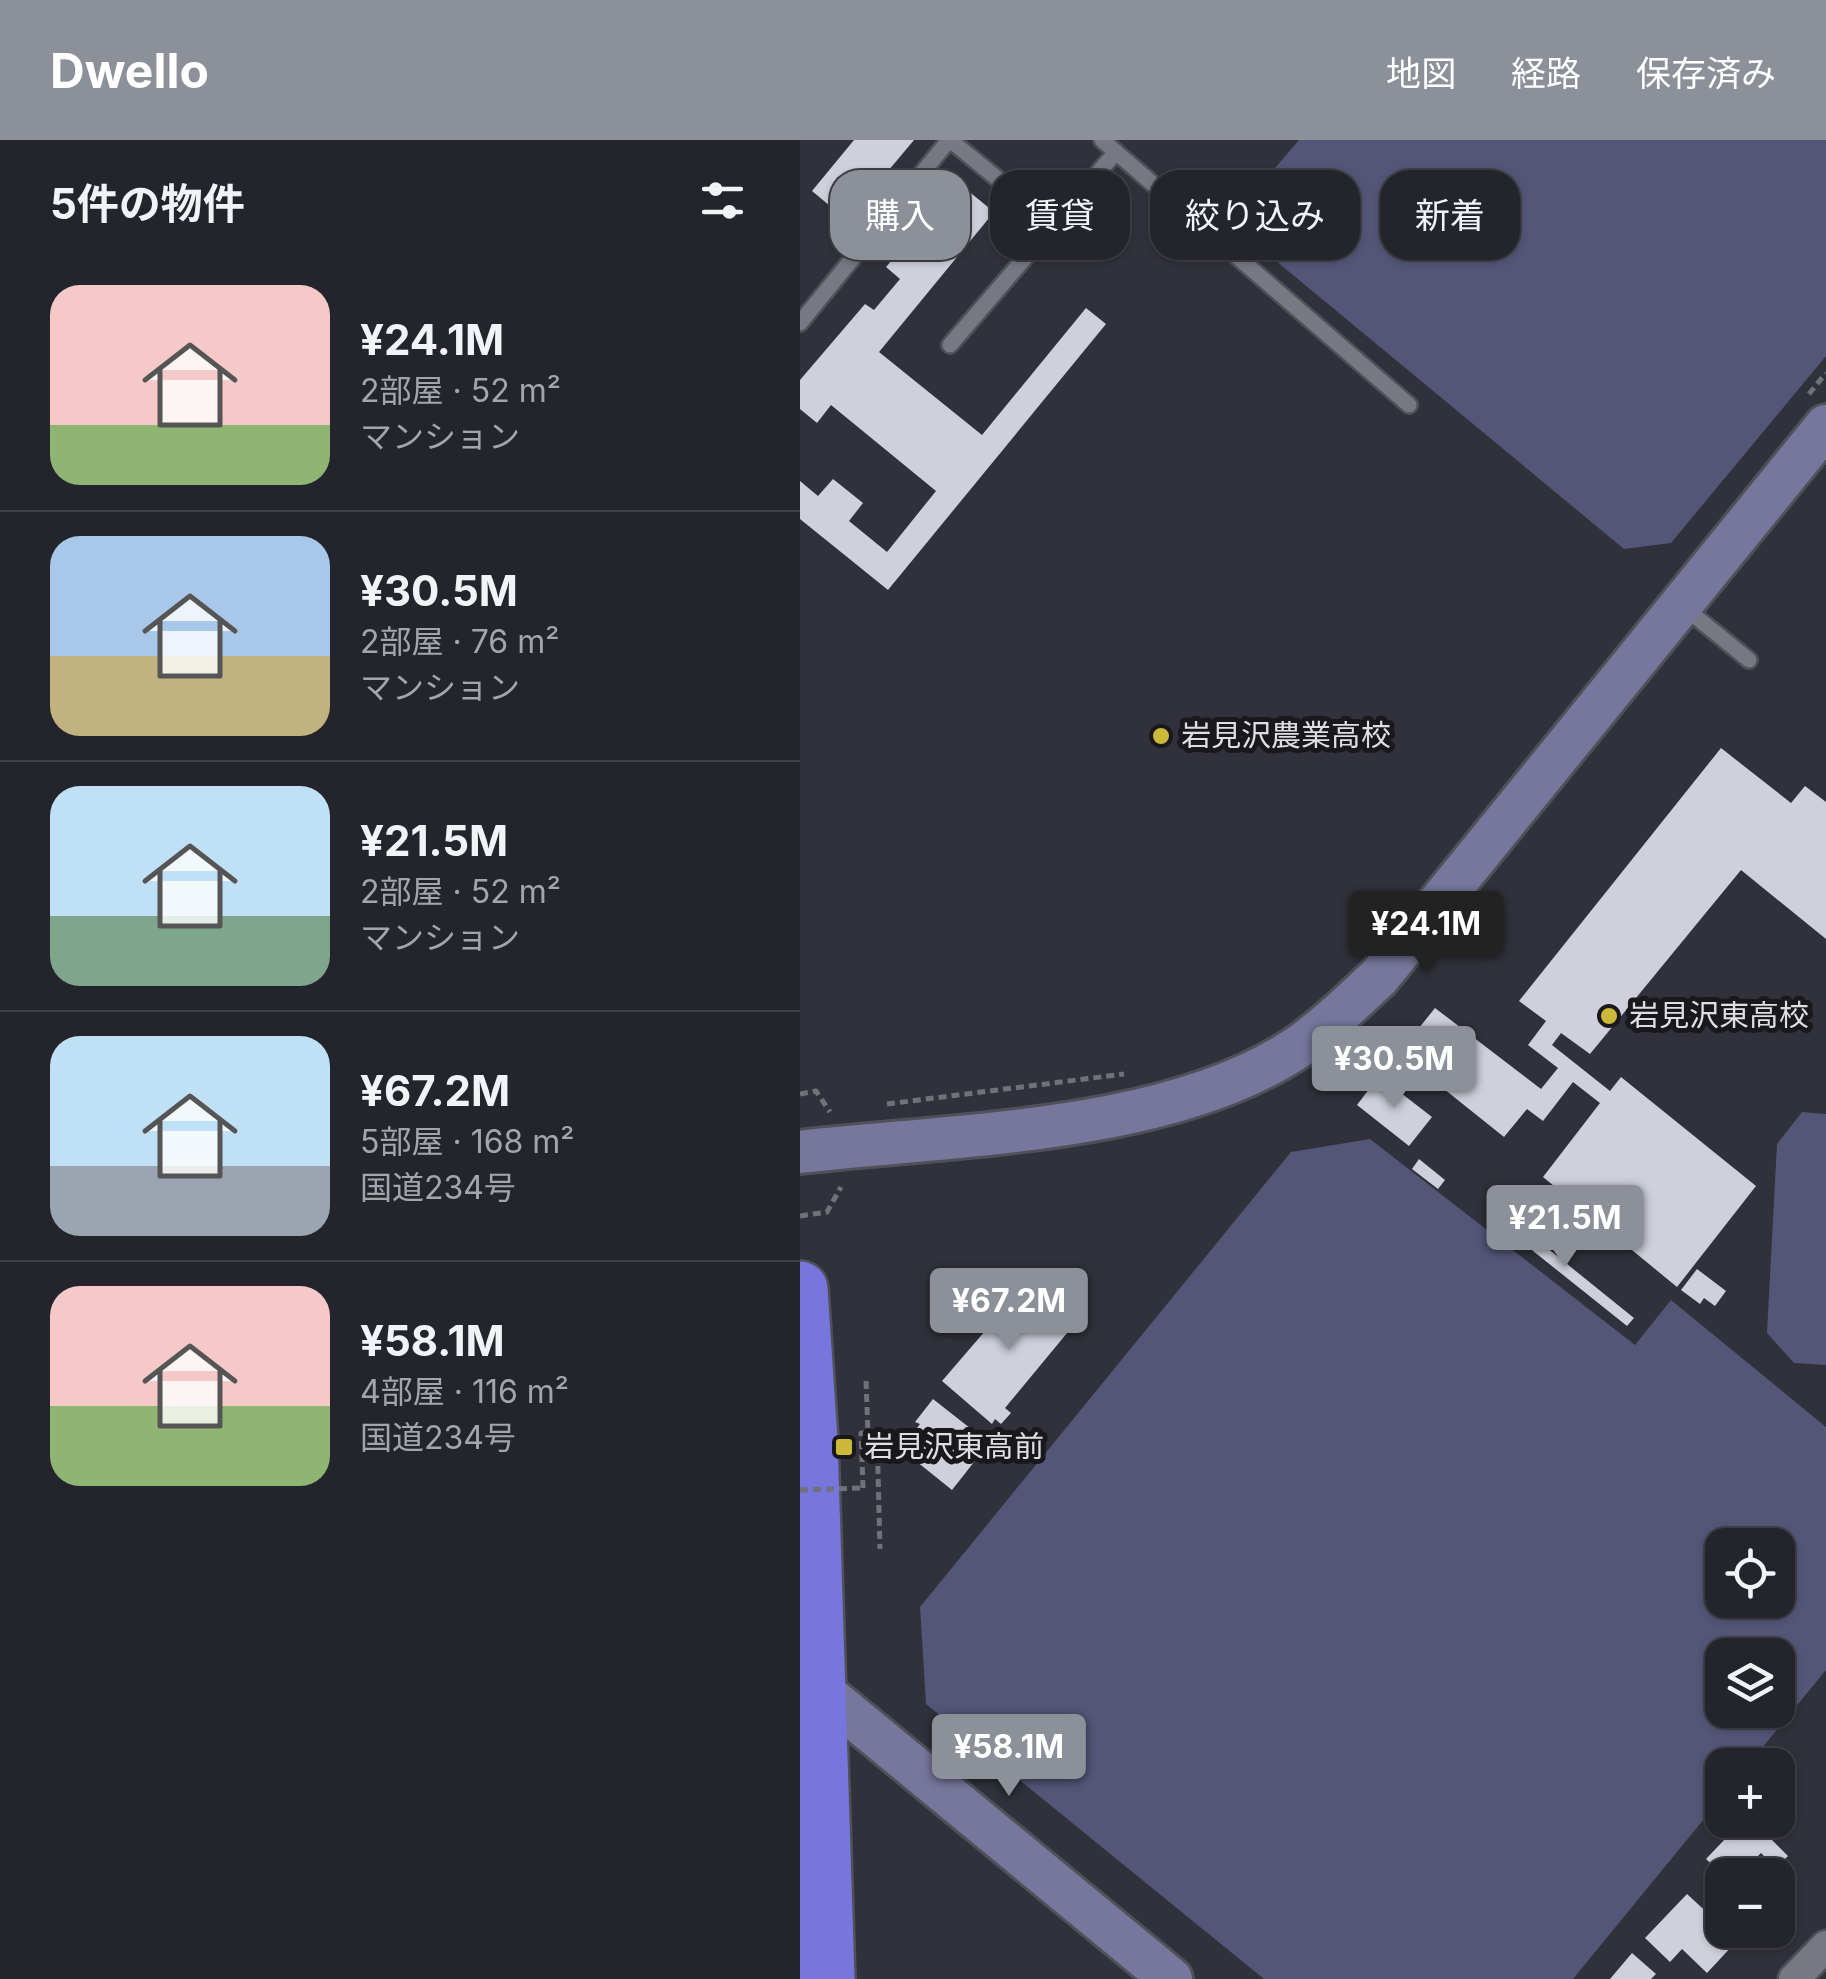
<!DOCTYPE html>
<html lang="ja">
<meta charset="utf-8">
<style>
body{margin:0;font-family:Inter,"Noto Sans JP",sans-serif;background:#303138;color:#f1f3f6;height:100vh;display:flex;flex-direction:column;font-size:38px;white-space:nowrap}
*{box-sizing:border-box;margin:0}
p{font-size:32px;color:#a3a5a9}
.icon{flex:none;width:55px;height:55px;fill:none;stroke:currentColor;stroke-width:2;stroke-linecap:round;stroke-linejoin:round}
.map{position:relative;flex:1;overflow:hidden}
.panel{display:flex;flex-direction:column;background:#24252c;width:800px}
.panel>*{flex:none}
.hud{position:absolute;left:30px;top:30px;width:845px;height:90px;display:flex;gap:20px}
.buttons{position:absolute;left:905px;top:1388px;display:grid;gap:20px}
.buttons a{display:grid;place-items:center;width:90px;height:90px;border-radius:20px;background:#24252c;box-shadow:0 2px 8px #0004,0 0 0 2px #414248;font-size:50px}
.price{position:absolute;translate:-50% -85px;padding:0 22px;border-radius:10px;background:#8c9099;color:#fff;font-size:32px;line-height:65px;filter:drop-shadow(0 2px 5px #0008)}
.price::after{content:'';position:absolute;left:50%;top:60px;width:30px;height:22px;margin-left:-15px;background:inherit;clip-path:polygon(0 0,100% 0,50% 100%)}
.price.active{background:#222;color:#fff}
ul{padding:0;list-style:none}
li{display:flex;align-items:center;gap:30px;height:250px;padding:0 50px}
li+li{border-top:2px solid #414248}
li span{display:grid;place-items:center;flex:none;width:280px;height:200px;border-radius:30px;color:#555}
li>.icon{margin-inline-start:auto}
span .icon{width:120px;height:120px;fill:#fffc;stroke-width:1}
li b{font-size:42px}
h2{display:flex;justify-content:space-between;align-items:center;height:120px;padding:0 50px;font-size:42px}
.pill{padding:0 35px;border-radius:30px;background:#24252c;box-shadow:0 2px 8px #0004,0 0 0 2px #414248;font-size:35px;line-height:90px}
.pill.active{background:#8c9099;color:#fff}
header{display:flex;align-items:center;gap:60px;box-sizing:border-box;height:140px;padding:0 50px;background:#8c9099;color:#fff}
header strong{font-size:48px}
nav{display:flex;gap:55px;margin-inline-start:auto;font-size:35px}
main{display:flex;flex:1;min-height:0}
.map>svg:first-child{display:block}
.green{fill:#535677;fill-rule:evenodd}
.building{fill:#cfd0db}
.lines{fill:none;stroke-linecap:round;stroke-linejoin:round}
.lane-casing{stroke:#4f5058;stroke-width:20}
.street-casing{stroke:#4f5058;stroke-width:35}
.secondary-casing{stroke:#4f5058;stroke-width:48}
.highway-casing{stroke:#4f5058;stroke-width:60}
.path{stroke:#707179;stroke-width:5;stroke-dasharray:8 5;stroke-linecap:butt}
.lane{stroke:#777882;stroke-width:15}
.street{stroke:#777882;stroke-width:30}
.secondary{stroke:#77779d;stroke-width:42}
.highway{stroke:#7676dd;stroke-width:55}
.path-bridge{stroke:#707179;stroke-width:5;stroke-dasharray:8 5;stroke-linecap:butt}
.poi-dot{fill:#ccb939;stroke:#19191d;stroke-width:4}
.labels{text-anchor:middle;stroke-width:10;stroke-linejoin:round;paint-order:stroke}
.poi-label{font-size:30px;fill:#dedfe5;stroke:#19191d;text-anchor:start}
</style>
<header>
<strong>Dwello</strong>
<nav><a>地図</a><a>経路</a><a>保存済み</a></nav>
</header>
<main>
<section class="panel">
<h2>5件の物件<svg class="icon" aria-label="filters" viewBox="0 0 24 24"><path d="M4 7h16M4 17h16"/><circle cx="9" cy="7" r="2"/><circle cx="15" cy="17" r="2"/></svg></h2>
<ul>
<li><span style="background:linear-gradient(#f6c9c9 70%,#8fb573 0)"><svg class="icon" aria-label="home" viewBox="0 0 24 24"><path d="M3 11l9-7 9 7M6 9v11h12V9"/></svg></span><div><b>¥24.1M</b><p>2部屋 · 52 m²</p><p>マンション</p></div></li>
<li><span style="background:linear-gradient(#a9c7e8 60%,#c2b280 0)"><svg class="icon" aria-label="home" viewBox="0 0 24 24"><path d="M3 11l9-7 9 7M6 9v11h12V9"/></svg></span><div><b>¥30.5M</b><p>2部屋 · 76 m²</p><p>マンション</p></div></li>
<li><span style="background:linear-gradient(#bfe0f5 65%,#7fa58c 0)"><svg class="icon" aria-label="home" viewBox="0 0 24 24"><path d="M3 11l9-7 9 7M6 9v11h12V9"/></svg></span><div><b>¥21.5M</b><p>2部屋 · 52 m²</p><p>マンション</p></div></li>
<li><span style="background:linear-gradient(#bfe0f5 65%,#9aa5b1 0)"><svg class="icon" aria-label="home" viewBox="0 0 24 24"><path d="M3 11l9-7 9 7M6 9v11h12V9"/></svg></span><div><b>¥67.2M</b><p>5部屋 · 168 m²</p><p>国道234号</p></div></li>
<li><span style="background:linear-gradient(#f6c9c9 60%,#8fb573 0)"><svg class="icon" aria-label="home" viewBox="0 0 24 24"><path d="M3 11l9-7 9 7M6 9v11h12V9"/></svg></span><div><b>¥58.1M</b><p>4部屋 · 116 m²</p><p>国道234号</p></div></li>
</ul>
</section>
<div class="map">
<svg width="1026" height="1839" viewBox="0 0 1026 1839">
<rect width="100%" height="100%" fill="#30313a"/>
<g class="green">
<path d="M499 0H1026V216L871 403 824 409 429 82Z"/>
<path d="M1002 972 1026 974V1225L994 1223 967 1193 977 1004Z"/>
<path d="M570 999 835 1205 871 1160 1026 1287V1530L948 1625H922V1657L773 1839H464L126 1564 120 1467 491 1012ZM978 1405V1460H922V1405ZM978 1515V1570H922V1515Z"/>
</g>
<g class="building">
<path d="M54 0H114L47 80 12 51Z"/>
<path d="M161 45 194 72 79 212 182 295 286 168 306 184 88 450 0 379V341L18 356 33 339 63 363 49 381 87 412 136 351 31 265 17 283 0 269V240L65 164 74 170 100 139 86 127 113 95 127 106 144 84 132 75Z"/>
<path d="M921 608 991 663 1005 646 1026 662V799L941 730 790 914 761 893 752 905 810 951 821 937 956 1046 877 1147 743 1037 800 963 773 942 743 981 727 969 704 997 599 913 635 868 741 949 758 928 728 905 746 881 719 861Z"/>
<path d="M579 936 632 977 609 1006 557 965Z"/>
<path d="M619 1019 645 1040 638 1049 612 1029Z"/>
<path d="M705 1074 834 1178 827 1186 698 1083Z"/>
<path d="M897 1129 926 1151 915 1166 904 1158 900 1164 881 1150Z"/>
<path d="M228 1141 277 1181 205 1268 211 1273 201 1284 195 1279 192 1284 142 1241Z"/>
<path d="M133 1259 189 1303 152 1350 101 1309 120 1284 115 1282Z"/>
<path d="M943 1680H952L988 1716 976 1728 961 1713 939 1735H923L906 1719Z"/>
<path d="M887 1754 912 1777 907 1782 933 1805 907 1833 882 1809 870 1822 845 1798Z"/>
<path d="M832 1813 856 1834 851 1839H810Z"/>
</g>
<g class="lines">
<defs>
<g id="lane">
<path d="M150 0 253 84"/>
<path d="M302 0 609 265"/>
<path d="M0 183 149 0"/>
<path d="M150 205 316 12"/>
<path d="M885 468 949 520"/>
</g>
<path id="street" d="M994 1839 1026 1806"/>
<g id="secondary">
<path d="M0 1012C152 994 369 994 498 907 527 887 553 861 579 837L1026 286"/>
<path d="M6 1530 18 1548 371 1839"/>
</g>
<path id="highway" d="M0 1149 10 1300 27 1839"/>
</defs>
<use href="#lane" class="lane-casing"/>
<use href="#street" class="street-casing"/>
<use href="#secondary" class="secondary-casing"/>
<use href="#highway" class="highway-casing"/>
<g class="path">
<path d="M1009 254 1026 233"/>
<path d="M0 954 16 951 30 972"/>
<path d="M87 964 324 934"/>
<path d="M0 1076 27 1072 41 1047"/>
<path d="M66 1241 68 1293"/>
<path d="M63 1348 61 1293H77L80 1409"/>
</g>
<use href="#lane" class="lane"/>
<use href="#street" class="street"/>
<use href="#secondary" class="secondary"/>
<use href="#highway" class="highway"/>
<path class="path-bridge" d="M0 1350 63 1348"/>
</g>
<g class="poi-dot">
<circle cx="361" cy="596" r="10"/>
<circle cx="809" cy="876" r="10"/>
<rect x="34" y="1297" width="20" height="20" rx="5"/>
</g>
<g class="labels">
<g class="poi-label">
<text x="381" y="606">岩見沢農業高校</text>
<text x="829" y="886">岩見沢東高校</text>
<text x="64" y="1317">岩見沢東高前</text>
</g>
</g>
</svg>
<div class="buttons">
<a><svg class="icon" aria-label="locate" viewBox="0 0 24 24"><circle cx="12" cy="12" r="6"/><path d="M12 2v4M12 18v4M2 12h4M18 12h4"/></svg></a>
<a><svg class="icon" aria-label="layers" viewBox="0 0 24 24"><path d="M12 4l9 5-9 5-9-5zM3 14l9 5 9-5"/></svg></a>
<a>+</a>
<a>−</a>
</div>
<b class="price active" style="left:626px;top:836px">¥24.1M</b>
<b class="price" style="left:594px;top:971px">¥30.5M</b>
<b class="price" style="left:765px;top:1130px">¥21.5M</b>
<b class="price" style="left:209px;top:1213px">¥67.2M</b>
<b class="price" style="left:209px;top:1659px">¥58.1M</b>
<div class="hud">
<a class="pill active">購入</a>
<a class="pill">賃貸</a>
<a class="pill">絞り込み</a>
<a class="pill">新着</a>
</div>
</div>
</main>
